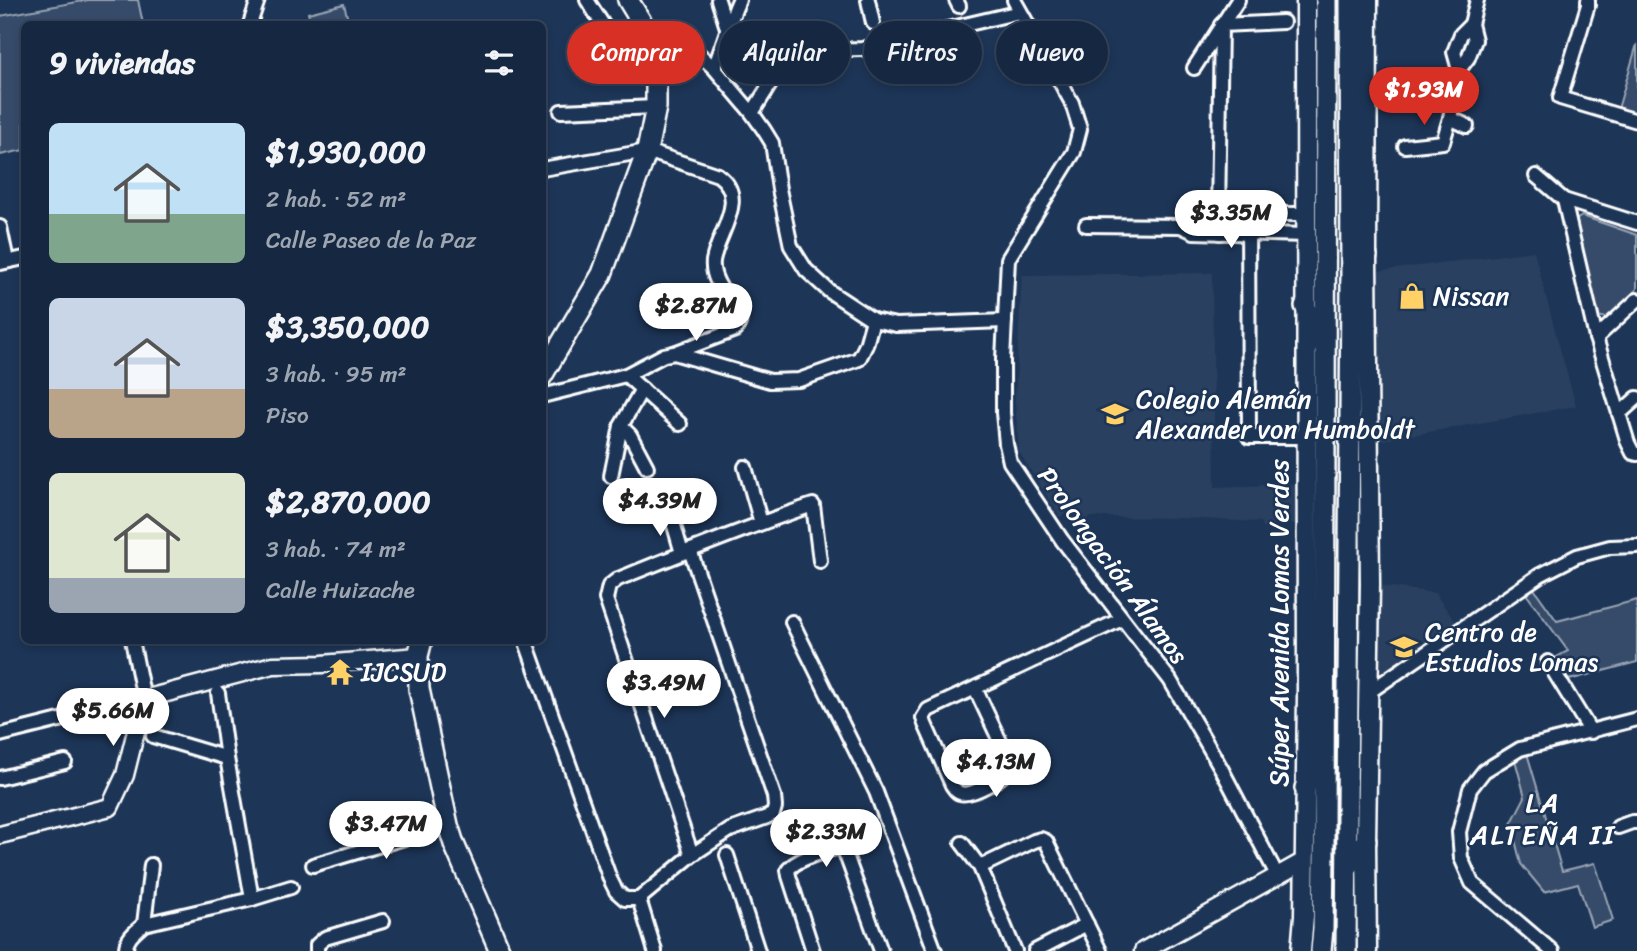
<!DOCTYPE html>
<html lang="es">
<meta charset="utf-8">
<style>
body{margin:0;font-family:Sriracha,sans-serif;background:#23344c;color:#f1f3f6;height:100vh;display:flex;flex-direction:column;font-size:26px;white-space:nowrap}
*{box-sizing:border-box;margin:0}
p{font-size:23px;color:#9ea6b1}
.icon{flex:none;width:38px;height:38px;fill:none;stroke:currentColor;stroke-width:2;stroke-linecap:round;stroke-linejoin:round}
.map{position:relative;flex:1;overflow:hidden}
.panel{position:absolute;left:21px;top:21px;width:525px;height:623px;display:flex;flex-direction:column;background:#162841;border-radius:10px;box-shadow:0 4px 10px #0003,0 0 0 2px #35445a}
.panel>*{flex:none}
.guide{position:absolute;left:567px;top:21px;width:665px;height:63px;display:flex;gap:14px}
.price{position:absolute;translate:-50% -60px;padding:0 16px;border-radius:24px;background:#fff;color:#222;font-size:23px;line-height:46px;filter:drop-shadow(0 2px 4px #0008)}
.price::after{content:'';position:absolute;left:50%;top:42px;width:21px;height:16px;margin-left:-10px;background:inherit;clip-path:polygon(0 0,100% 0,50% 100%)}
.price.active{background:#d93025;color:#fff}
ul{padding:0;list-style:none}
li{display:flex;align-items:center;gap:21px;height:175px;padding:0 28px}
li span{display:grid;place-items:center;flex:none;width:196px;height:140px;border-radius:10px;color:#555}
li>.icon{margin-inline-start:auto}
span .icon{width:84px;height:84px;fill:#fffc;stroke-width:1}
li b{font-size:30px}
h2{display:flex;justify-content:space-between;align-items:center;height:84px;padding:0 28px;font-size:30px}
.chip{padding:0 24px;border-radius:32px;background:#162841;box-shadow:0 4px 10px #0003,0 0 0 2px #35445a;font-size:24px;line-height:63px}
.chip.active{background:#d93025;color:#fff}
.map>svg:first-child{display:block}
.built{fill:#2a4161}
.green{fill:#364b69;stroke:#9aa5b4;stroke-width:2}
.lines{fill:none;stroke-linecap:round;stroke-linejoin:round}
.minor-casing{stroke:#fff;stroke-width:18}
.tertiary-casing{stroke:#fff;stroke-width:21}
.secondary-casing{stroke:#fff;stroke-width:23}
.primary-casing{stroke:#fff;stroke-width:24}
.minor{stroke:#1d3557;stroke-width:12}
.tertiary{stroke:#1d3557;stroke-width:16}
.secondary{stroke:#1d3557;stroke-width:18}
.primary{stroke:#1d3557;stroke-width:19}
.labels{text-anchor:middle;stroke-width:5;stroke-linejoin:round;paint-order:stroke}
.poi-label{font-size:26px;fill:#fff;stroke:#1d3557;text-anchor:start}
.street-label{font-size:26px;fill:#fff;stroke:#1d3557}
.neighbourhood-label{font-size:28px;letter-spacing:2px;fill:#fff;stroke:#1d3557}
</style>
<div class="map">
<svg width="1637" height="951" viewBox="0 0 1637 951">
<rect width="100%" height="100%" fill="#1d3557"/>
<filter id="ink" filterUnits="userSpaceOnUse"><feTurbulence type="fractalNoise" baseFrequency=".0143" numOctaves="2"/><feDisplacementMap in="SourceGraphic" scale="14" xChannelSelector="R" yChannelSelector="G"/><feConvolveMatrix kernelMatrix="1 2 1 2 8 2 1 2 1" color-interpolation-filters="sRGB"/></filter>
<g filter="url(#ink)">
<g class="built">
<path d="M1534 251 1556 334 1576 406 1372 442V272Z"/>
<path d="M1212 273 1215 487 1303 484V525L1274 523 1273 528 1262 527 1261 522 1180 518 1088 517 1087 521 1079 522 1077 516 1067 513 1060 517 1019 452 1015 400 1022 275Z"/>
<path d="M1377 585 1435 593 1459 627 1381 679Z"/>
</g>
<g class="green">
<path d="M88 0H138L143 24H24V150L0 155V16Z"/>
<path d="M344 4 349 24H311L308 13Z"/>
<path d="M1637 44V115L1618 109Z"/>
<path d="M1582 216 1637 235V289L1607 318 1597 316 1576 228V220Z"/>
<path d="M1532 586 1557 621 1637 600V662L1565 681 1551 660 1568 651 1524 591Z"/>
<path d="M1526 750 1562 871 1595 863 1613 920 1592 927 1578 883 1544 892 1521 864 1511 824 1525 797 1514 756Z"/>
</g>
<g class="lines">
<defs>
<g id="minor">
<path d="M587 0 618 48 674 45 689 49 701 56 714 68 752 113 764 130 772 143 779 189 791 246 806 270 829 291 873 320 896 325 1005 321"/>
<path d="M718 0 727 28"/>
<path d="M868 0 873 23"/>
<path d="M956 0 959 6"/>
<path d="M1014 0 1072 103 1080 129 1074 152 1008 259 1003 359V413L1006 444 1010 462 1062 540 1170 680 1221 768 1277 875"/>
<path d="M1588 0V5L1560 98 1637 121"/>
<path d="M250 24 258 0"/>
<path d="M1221 25 1283 22"/>
<path d="M714 68C723 45 729 22 739 0"/>
<path d="M1194 68 1238 0"/>
<path d="M1459 70 1468 58 1475 40 1471 24 1477 0"/>
<path d="M561 111 656 107"/>
<path d="M752 113 791 51 862 49 1020 12"/>
<path d="M1467 126 1450 118 1459 70 1454 52 1461 34 1471 24"/>
<path d="M1405 146 1443 142 1450 118"/>
<path d="M542 169 647 151 718 175C750 198 717 234 713 261 711 278 724 293 733 306 735 309 738 311 739 315 741 321 738 325 735 330L674 353"/>
<path d="M1536 176 1564 200 1637 223"/>
<path d="M1564 200 1596 338 1628 443 1633 453 1637 454"/>
<path d="M1248 215 1249 437H1306"/>
<path d="M1086 225 1181 226 1194 232 1305 235"/>
<path d="M1181 226 1197 214H1305"/>
<path d="M0 227 7 261"/>
<path d="M1220 233 1218 214 1221 25"/>
<path d="M1 263 24 258"/>
<path d="M1596 338 1637 300"/>
<path d="M626 375 680 424"/>
<path d="M542 396 626 375 664 355 674 353 770 381 799 380 859 359 866 345 873 320"/>
<path d="M1619 414 1637 398"/>
<path d="M621 426 630 435 647 467"/>
<path d="M745 467 761 523"/>
<path d="M611 476 621 426 642 389"/>
<path d="M670 512 682 553"/>
<path d="M792 622 876 792 935 951"/>
<path d="M527 645 610 879 616 891 625 899H639L692 855 730 830 767 817 773 814 775 807 774 796 690 550"/>
<path d="M1548 662 1591 732"/>
<path d="M975 688 1007 756 1010 767C1005 777 972 797 960 793 956 792 955 789 952 785L925 724 923 718 928 710 1122 619"/>
<path d="M1369 692 1540 575 1577 556 1610 547 1637 546"/>
<path d="M218 693 227 758 252 899"/>
<path d="M0 735 144 699 132 640"/>
<path d="M153 736 227 758"/>
<path d="M0 778 65 762"/>
<path d="M835 825 881 951"/>
<path d="M1618 827 1632 822H1637"/>
<path d="M962 843 980 867 1015 951"/>
<path d="M692 855 606 599 609 586 618 579C683 553 747 527 813 505L820 561"/>
<path d="M727 855 758 951"/>
<path d="M313 865 448 825"/>
<path d="M980 867 1034 841 1041 839 1046 841 1100 951"/>
<path d="M639 899 655 951"/>
<path d="M144 924 151 865"/>
<path d="M126 951C125 939 135 932 144 924L252 899 291 887"/>
<path d="M317 951V945L325 938 383 921"/>
<path d="M813 951 789 876 788 870C797 858 827 851 842 846"/>
<path d="M1035 951 1087 924"/>
<path d="M1552 951 1472 883 1461 858 1459 832 1470 789 1484 771 1520 749 1637 719"/>
</g>
<g id="tertiary">
<path d="M0 835 110 807 125 775 144 699 273 665 322 664 418 656"/>
<path d="M1143 951 1304 861"/>
</g>
<g id="secondary">
<path d="M1301 951 1304 916 1307 697 1306 0"/>
<path d="M1367 951 1366 841 1370 584 1367 256 1368 0"/>
</g>
<g id="primary">
<path d="M1351 283 1367 256"/>
<path d="M1305 306 1322 343"/>
<path d="M542 376 602 274 647 151 656 107V46L628 0"/>
<path d="M422 640 418 656 419 689 448 825 454 844 500 951"/>
<path d="M1305 788 1319 750"/>
<path d="M1347 868 1366 841"/>
<path d="M1321 951 1323 928 1324 852 1326 0"/>
<path d="M1346 951 1351 284 1350 0"/>
</g>
</defs>
<use href="#minor" class="minor-casing"/>
<use href="#tertiary" class="tertiary-casing"/>
<use href="#secondary" class="secondary-casing"/>
<use href="#primary" class="primary-casing"/>
<use href="#minor" class="minor"/>
<use href="#tertiary" class="tertiary"/>
<use href="#secondary" class="secondary"/>
<use href="#primary" class="primary"/>
</g>
</g>
<defs>
<symbol id="shop-bare" viewBox="-9 -9 18 18"><path d="M-5-2.5h2.3a2.7 3.5 0 0 1 5.4 0H5L5.5 6h-11ZM-1.5-2.5h3a1.5 2.3 0 0 0-3 0Z" fill="#ffd166" stroke="#1d3557" stroke-width="2.5" paint-order="stroke"/></symbol>
<symbol id="school-bare" viewBox="-9 -9 18 18"><path d="M0-5L7-2L0 1L-7-2ZM-4 1L0 2.5L4 1V4Q0 6-4 4Z" fill="#ffd166" stroke="#1d3557" stroke-width="2.5" paint-order="stroke"/></symbol>
<symbol id="temple-bare" viewBox="-9 -9 18 18"><path d="M0-6L5-2H3V0L6.5 2.5H4V6H1.5V3h-3V6H-4V2.5H-6.5L-3 0V-2H-5Z" fill="#ffd166" stroke="#1d3557" stroke-width="2.5" paint-order="stroke"/></symbol>
</defs>
<g fill-rule="evenodd">
<use href="#shop-bare" x="1393" y="277" width="38" height="38"/>
<use href="#school-bare" x="1096" y="395" width="38" height="38"/>
<use href="#school-bare" x="1385" y="628" width="38" height="38"/>
<use href="#temple-bare" x="321" y="653" width="38" height="38"/>
</g>
<g class="labels">
<g class="poi-label">
<text x="1433" y="305">Nissan</text>
<text x="1136" y="408">Colegio Alemán<tspan x="1136" dy="30">Alexander von Humboldt</tspan></text>
<text x="1425" y="641">Centro de<tspan x="1425" dy="30">Estudios Lomas</tspan></text>
<text x="361" y="681">IJCSUD</text>
</g>
<g class="street-label">
<text transform="translate(1113 565) rotate(54)" y="9">Prolongación Álamos</text>
<text transform="translate(1279 623) rotate(-90)" y="9">Súper Avenida Lomas Verdes</text>
</g>
<g class="neighbourhood-label">
<text x="1543" y="812">LA<tspan x="1543" dy="32">ALTEÑA II</tspan></text>
</g>
</g>
</svg>
<b class="price active" style="left:1424px;top:127px">$1.93M</b>
<b class="price" style="left:1231px;top:250px">$3.35M</b>
<b class="price" style="left:696px;top:343px">$2.87M</b>
<b class="price" style="left:660px;top:538px">$4.39M</b>
<b class="price" style="left:664px;top:720px">$3.49M</b>
<b class="price" style="left:113px;top:748px">$5.66M</b>
<b class="price" style="left:996px;top:799px">$4.13M</b>
<b class="price" style="left:386px;top:861px">$3.47M</b>
<b class="price" style="left:826px;top:869px">$2.33M</b>
<div class="guide">
<a class="chip active">Comprar</a>
<a class="chip">Alquilar</a>
<a class="chip">Filtros</a>
<a class="chip">Nuevo</a>
</div>
<section class="panel">
<h2>9 viviendas<svg class="icon" aria-label="filters" viewBox="0 0 24 24"><path d="M4 7h16M4 17h16"/><circle cx="9" cy="7" r="2"/><circle cx="15" cy="17" r="2"/></svg></h2>
<ul>
<li><span style="background:linear-gradient(#bfe0f5 65%,#7fa58c 0)"><svg class="icon" aria-label="home" viewBox="0 0 24 24"><path d="M3 11l9-7 9 7M6 9v11h12V9"/></svg></span><div><b>$1,930,000</b><p>2 hab. · 52 m²</p><p>Calle Paseo de la Paz</p></div></li>
<li><span style="background:linear-gradient(#c9d6e8 65%,#b9a48a 0)"><svg class="icon" aria-label="home" viewBox="0 0 24 24"><path d="M3 11l9-7 9 7M6 9v11h12V9"/></svg></span><div><b>$3,350,000</b><p>3 hab. · 95 m²</p><p>Piso</p></div></li>
<li><span style="background:linear-gradient(#dfe7d0 75%,#9aa5b1 0)"><svg class="icon" aria-label="home" viewBox="0 0 24 24"><path d="M3 11l9-7 9 7M6 9v11h12V9"/></svg></span><div><b>$2,870,000</b><p>3 hab. · 74 m²</p><p>Calle Huizache</p></div></li>
</ul>
</section>
</div>
